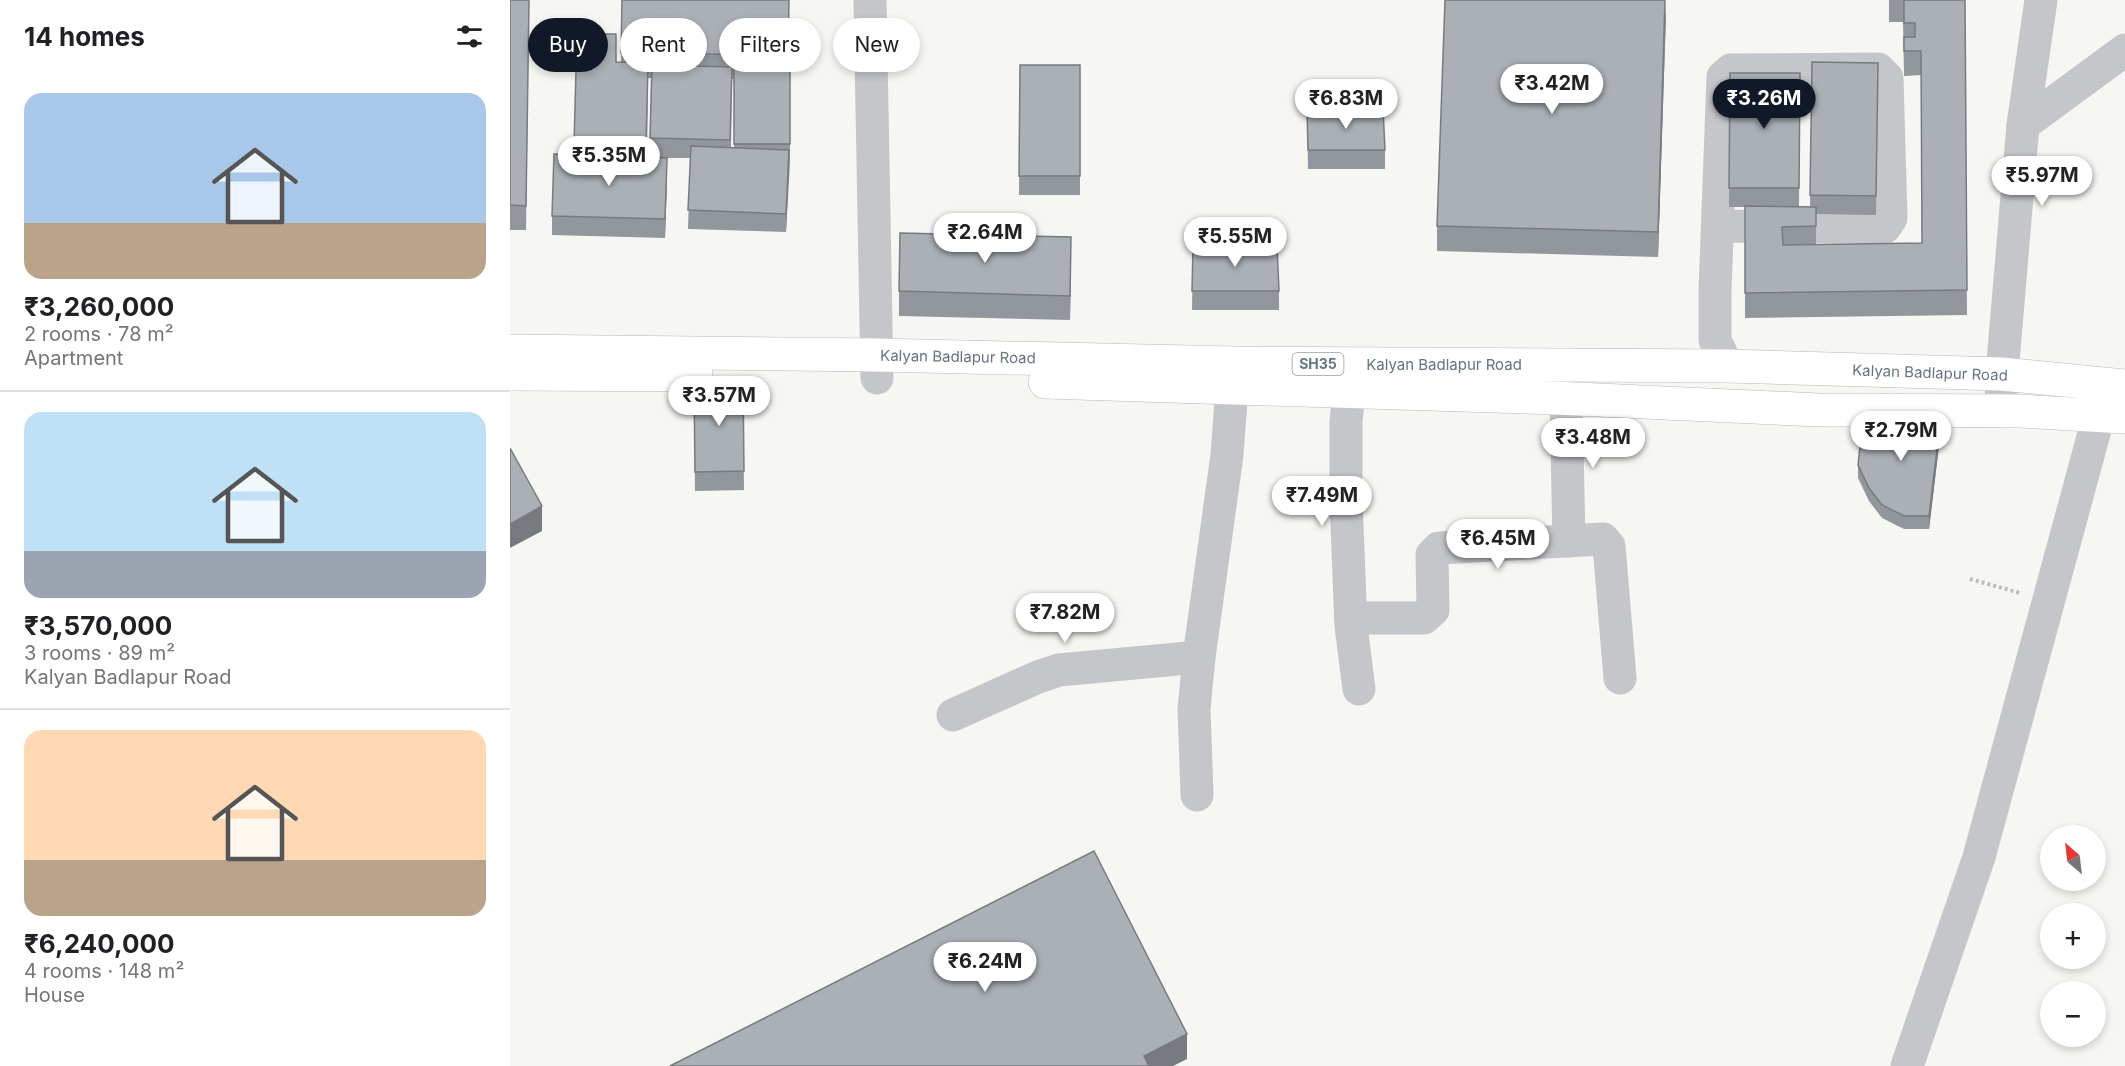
<!DOCTYPE html>
<meta charset="utf-8">
<style>
body{margin:0;font-family:Inter,sans-serif;background:#f2f2f2;color:#202124;height:100vh;display:flex;flex-direction:column;font-size:22px;white-space:nowrap}
*{box-sizing:border-box;margin:0}
p{font-size:20px;color:#757577}
.icon{flex:none;width:33px;height:33px;fill:none;stroke:currentColor;stroke-width:2;stroke-linecap:round;stroke-linejoin:round}
.map{position:relative;flex:1;overflow:hidden}
.drawer{display:flex;flex-direction:column;background:#fff;width:510px}
.drawer>*{flex:none}
.banner{position:absolute;left:18px;top:18px;width:570px;height:54px;display:flex;gap:12px}
.needle{width:39px;rotate:332deg}
.controls{position:absolute;left:1530px;top:825px;display:grid;gap:12px}
.controls a{display:grid;place-items:center;width:66px;height:66px;border-radius:50%;background:#fff;box-shadow:0 3px 9px #0003;font-size:30px}
.price{position:absolute;translate:-50% -51px;padding:0 14px;border-radius:21px;background:#fff;color:#222;font-size:20px;line-height:39px;filter:drop-shadow(0 2px 3px #0008)}
.price::after{content:'';position:absolute;left:50%;top:36px;width:18px;height:14px;margin-left:-9px;background:inherit;clip-path:polygon(0 0,100% 0,50% 100%)}
.price.selected{background:#111827;color:#fff}
ul{padding:0;list-style:none}
li{display:grid;align-content:center;gap:12px;height:318px;padding:0 24px}
li+li{border-top:2px solid #e0e0e0}
li span{display:grid;place-items:center;height:186px;border-radius:18px;color:#555}
li>.icon{margin-inline-start:auto}
span .icon{width:108px;height:108px;fill:#fffc;stroke-width:1}
li b{font-size:26px}
h2{display:flex;justify-content:space-between;align-items:center;height:72px;padding:0 24px;font-size:26px}
.chip{padding:0 21px;border-radius:27px;background:#fff;box-shadow:0 3px 9px #0003;font-size:21px;line-height:54px}
.chip.selected{background:#111827;color:#fff}
main{display:flex;flex:1;min-height:0}
.map>svg:first-child{display:block}
.lines{fill:none;stroke-linecap:round;stroke-linejoin:round}
.major-casing{stroke:#b5b8bc;stroke-width:34}
.path{stroke:#bbbdbf;stroke-width:4;stroke-dasharray:3 3;stroke-linecap:butt}
.minor{stroke:#c4c6ca;stroke-width:33}
.major{stroke:#fff;stroke-width:33}
.wall{fill:#92979d;fill-rule:evenodd}
.shaded-wall{fill:#777b7f}
.building{fill:#aab0b6;stroke:#777b7f;stroke-width:1.5}
.labels{text-anchor:middle;stroke-width:6;stroke-linejoin:round;paint-order:stroke}
.shield{fill:#fff;stroke:#959da8;stroke-width:1.5}
.shield-label{font-size:14px;font-weight:bold;fill:#677382}
.street-label{font-size:15px;fill:#677382;stroke:#fff}
</style>
<main>
<section class="drawer">
<h2>14 homes<svg class="icon" aria-label="filters" viewBox="0 0 24 24"><path d="M4 7h16M4 17h16"/><circle cx="9" cy="7" r="2"/><circle cx="15" cy="17" r="2"/></svg></h2>
<ul>
<li><span style="background:linear-gradient(#a9c7e8 70%,#b9a48a 0)"><svg class="icon" aria-label="home" viewBox="0 0 24 24"><path d="M3 11l9-7 9 7M6 9v11h12V9"/></svg></span><div><b>₹3,260,000</b><p>2 rooms · 78 m²</p><p>Apartment</p></div></li>
<li><span style="background:linear-gradient(#bfe0f5 75%,#9aa5b1 0)"><svg class="icon" aria-label="home" viewBox="0 0 24 24"><path d="M3 11l9-7 9 7M6 9v11h12V9"/></svg></span><div><b>₹3,570,000</b><p>3 rooms · 89 m²</p><p>Kalyan Badlapur Road</p></div></li>
<li><span style="background:linear-gradient(#ffd9b3 70%,#b9a48a 0)"><svg class="icon" aria-label="home" viewBox="0 0 24 24"><path d="M3 11l9-7 9 7M6 9v11h12V9"/></svg></span><div><b>₹6,240,000</b><p>4 rooms · 148 m²</p><p>House</p></div></li>
</ul>
</section>
<div class="map">
<svg width="1615" height="1066" viewBox="0 0 1615 1066">
<rect width="100%" height="100%" fill="#f6f6f3"/>
<g class="lines">
<defs>
<g id="major">
<path d="M0 351 368 355 724 363 1217 366 1492 374 1615 386"/>
<path d="M0 374 186 375"/>
<path d="M535 382 1045 398 1309 410 1510 411 1615 417"/>
</g>
</defs>
<use href="#major" class="major-casing"/>
<path class="path" d="M1460 579 1510 593"/>
<g class="minor">
<path d="M360 0 367 378"/>
<path d="M1513 125 1615 50"/>
<path d="M1208 226 1375 227 1381 218 1377 78 1368 69 1221 70 1213 77 1205 291V340L1217 366"/>
<path d="M842 364 836 421V500L841 626 849 689"/>
<path d="M1056 398 1059 541"/>
<path d="M1491 411 1492 374 1513 125 1531 0"/>
<path d="M841 618H914L923 610 922 555 929 548 1093 539 1099 546 1110 678"/>
<path d="M443 715 528 677 549 670 689 657"/>
<path d="M687 795 684 709 689 657 717 455 722 387"/>
<path d="M1397 1066 1469 857 1589 415"/>
</g>
<use href="#major" class="major"/>
</g>
<g class="wall">
<path d="M0 0H19L16 230H0Z"/>
<path d="M112 0H279L278 66H280V163L276 232 178 229 180 158H155L157 177 155 238 42 235V216L64 155 67 34 106 62H111ZM138 78H141L140 157H137ZM222 79H224V148H221Z"/>
<path d="M1379 0H1455L1457 315 1235 318V207H1219L1220 73H1290L1289 207H1300L1302 62 1368 63 1366 215 1306 214V245L1412 243 1411 75 1394 76 1393 22H1379Z"/>
<path d="M1156 14 1148 257 927 251V226Z"/>
<path d="M510 65H570V195H509Z"/>
<path d="M797 110 875 150V169H798Z"/>
<path d="M683 246 769 291V310H682Z"/>
<path d="M561 261 560 320 389 316V291Z"/>
<path d="M233 382 234 490 185 491 184 383Z"/>
<path d="M1431 429 1419 529H1394L1372 518 1359 501 1348 478V465Z"/>
</g>
<g class="shaded-wall">
<path d="M1156 0V14L1148 257V232Z"/>
<path d="M279 150V169L276 232V214Z"/>
<path d="M157 158V177L155 238V219Z"/>
<path d="M561 237V261L560 320V296Z"/>
<path d="M1431 416V429L1419 529V516Z"/>
<path d="M32 506V531L0 548V524Z"/>
<path d="M677 1034V1059L663 1066H634V1056Z"/>
</g>
<g class="building">
<path d="M0 0H19L16 206 0 205Z"/>
<path d="M112 0H279L278 55 111 53Z"/>
<path d="M935 0H1155L1148 232 927 226Z"/>
<path d="M1394 0H1455L1457 290 1235 293V206L1306 207V226L1272 227 1273 245 1412 243 1411 51H1394V37H1405V23H1394Z"/>
<path d="M67 34H106V62L138 63 136 145 64 144Z"/>
<path d="M1302 62 1368 63 1366 196 1300 195Z"/>
<path d="M142 65 222 67 220 140 140 138Z"/>
<path d="M510 65H570V176H509Z"/>
<rect x="224" y="66" width="56" height="78"/>
<path d="M1220 73H1290L1289 188H1219Z"/>
<path d="M873 108 875 150H798L797 110Z"/>
<path d="M181 146 279 150 276 214 178 210Z"/>
<path d="M44 154 157 158 155 219 42 216Z"/>
<path d="M390 233 561 237 560 296 389 291Z"/>
<path d="M767 245 769 291H682L683 246Z"/>
<path d="M233 382 234 471 185 472 184 383Z"/>
<path d="M1431 416 1419 516H1394L1372 505 1359 488 1348 465 1353 419Z"/>
<path d="M0 448 32 506 0 524Z"/>
<path d="M584 851 677 1034 634 1056 639 1066H160Z"/>
</g>
<g class="labels">
<rect class="shield" x="782.5" y="353" width="51" height="22" rx="4.5"/>
<g class="shield-label">
<text x="808" y="369">SH35</text>
</g>
<g class="street-label">
<text transform="translate(448 357) rotate(1)" y="5">Kalyan Badlapur Road</text>
<text x="934" y="370">Kalyan Badlapur Road</text>
<text transform="translate(1420 373) rotate(2)" y="5">Kalyan Badlapur Road</text>
</g>
</g>
</svg>
<div class="controls">
<a><svg class="needle" viewBox="-14 -14 28 28"><path d="M0-13l5 13h-10z" fill="#e53935"/><path d="M0 13l5-13h-10z" fill="#757577"/></svg></a>
<a>+</a>
<a>−</a>
</div>
<b class="price" style="left:1042px;top:115px">₹3.42M</b>
<b class="price" style="left:836px;top:130px">₹6.83M</b>
<b class="price selected" style="left:1254px;top:130px">₹3.26M</b>
<b class="price" style="left:99px;top:187px">₹5.35M</b>
<b class="price" style="left:1532px;top:207px">₹5.97M</b>
<b class="price" style="left:475px;top:264px">₹2.64M</b>
<b class="price" style="left:725px;top:268px">₹5.55M</b>
<b class="price" style="left:209px;top:427px">₹3.57M</b>
<b class="price" style="left:1391px;top:462px">₹2.79M</b>
<b class="price" style="left:1083px;top:469px">₹3.48M</b>
<b class="price" style="left:812px;top:527px">₹7.49M</b>
<b class="price" style="left:988px;top:570px">₹6.45M</b>
<b class="price" style="left:555px;top:644px">₹7.82M</b>
<b class="price" style="left:475px;top:993px">₹6.24M</b>
<div class="banner">
<a class="chip selected">Buy</a>
<a class="chip">Rent</a>
<a class="chip">Filters</a>
<a class="chip">New</a>
</div>
</div>
</main>
